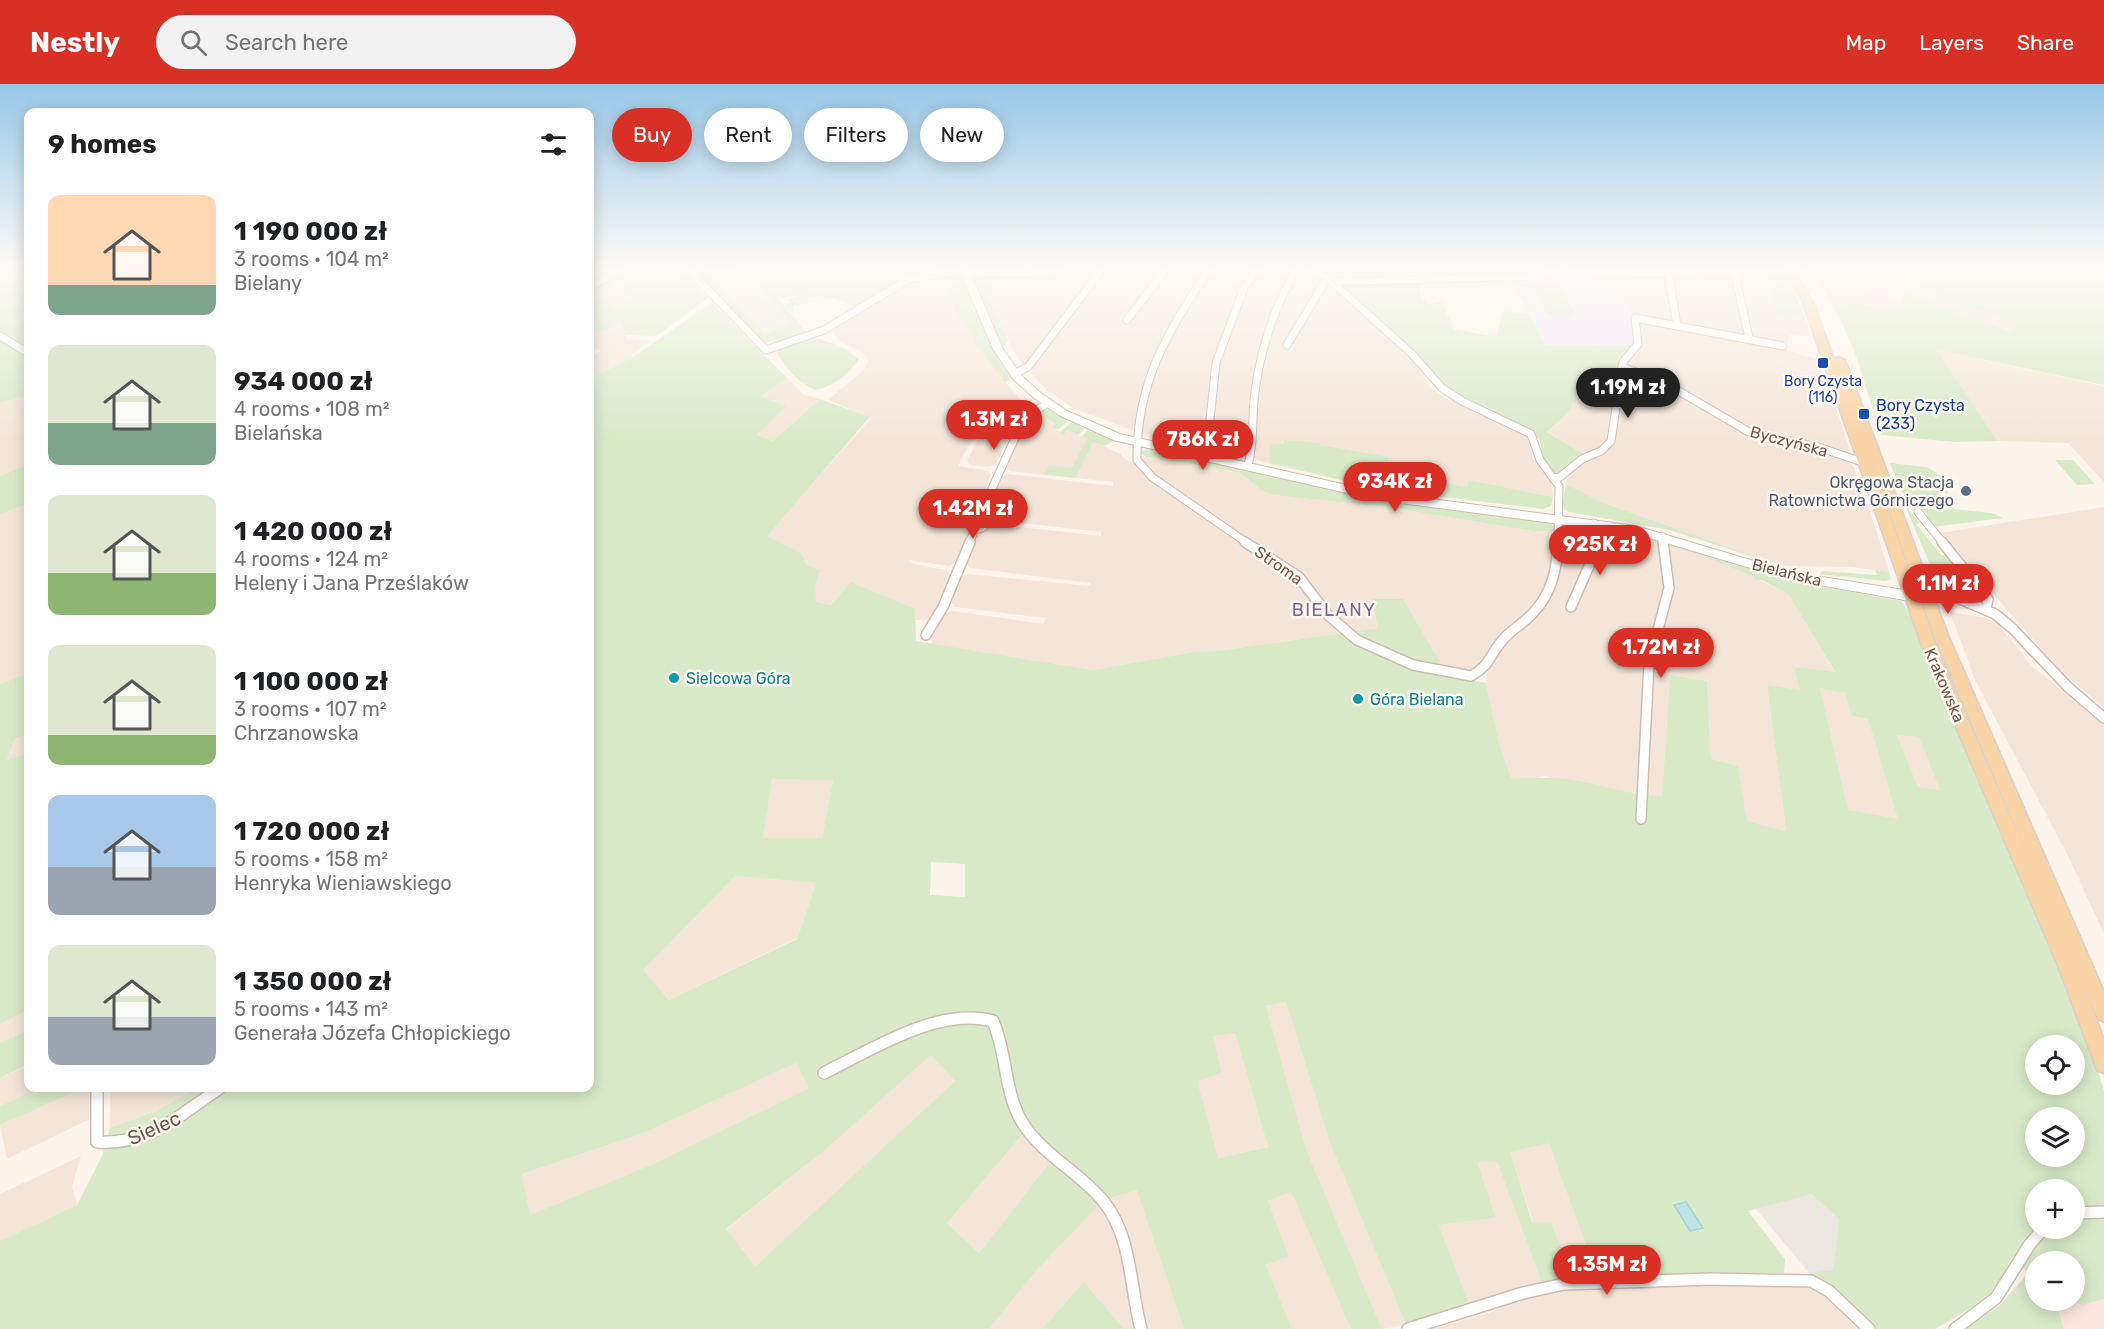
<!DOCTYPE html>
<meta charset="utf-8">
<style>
body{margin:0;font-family:Rubik,sans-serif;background:#f2f2f2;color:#202124;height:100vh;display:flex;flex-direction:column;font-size:22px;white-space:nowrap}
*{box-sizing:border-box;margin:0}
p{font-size:20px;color:#757577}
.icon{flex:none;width:33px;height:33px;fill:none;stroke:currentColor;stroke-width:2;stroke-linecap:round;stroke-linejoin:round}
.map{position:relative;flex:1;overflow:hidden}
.details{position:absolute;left:24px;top:24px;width:570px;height:984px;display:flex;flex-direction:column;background:#fff;border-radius:12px;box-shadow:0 3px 15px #0003}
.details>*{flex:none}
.top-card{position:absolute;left:612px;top:24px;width:570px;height:54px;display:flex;gap:12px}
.buttons{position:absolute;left:2025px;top:951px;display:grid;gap:12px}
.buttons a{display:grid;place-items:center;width:60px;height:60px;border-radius:50%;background:#fff;box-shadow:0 3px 15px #0003;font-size:30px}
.price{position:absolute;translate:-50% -51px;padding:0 14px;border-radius:21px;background:#d93025;color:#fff;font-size:20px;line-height:39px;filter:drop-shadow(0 2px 3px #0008)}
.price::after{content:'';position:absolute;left:50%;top:36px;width:18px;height:14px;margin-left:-9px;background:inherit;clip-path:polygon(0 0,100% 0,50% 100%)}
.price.selected{background:#222;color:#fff}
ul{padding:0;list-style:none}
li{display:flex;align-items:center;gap:18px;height:150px;padding:0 24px}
li span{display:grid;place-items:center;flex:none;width:168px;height:120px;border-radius:12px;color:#555}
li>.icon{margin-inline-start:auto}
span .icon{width:72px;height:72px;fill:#fffc;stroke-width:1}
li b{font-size:26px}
h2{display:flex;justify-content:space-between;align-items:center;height:72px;padding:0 24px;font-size:26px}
.chip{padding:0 21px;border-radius:27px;background:#fff;box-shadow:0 3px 15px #0003;font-size:21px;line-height:54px}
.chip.selected{background:#d93025;color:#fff}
header{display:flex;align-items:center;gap:36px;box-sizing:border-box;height:84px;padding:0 30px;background:#d93025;color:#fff}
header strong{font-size:28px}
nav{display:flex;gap:33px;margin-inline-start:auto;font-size:21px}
.search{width:420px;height:54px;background:#f2f2f2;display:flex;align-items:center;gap:15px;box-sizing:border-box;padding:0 21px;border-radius:33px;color:#757577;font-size:22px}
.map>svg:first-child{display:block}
.residential{fill:#f4e5d8}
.commercial{fill:#fce5de}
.industrial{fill:#ede7e2}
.education{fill:#f0e6f9}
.green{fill:#d8eac8;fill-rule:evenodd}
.water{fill:#bee3e6;stroke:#a4d3d7;stroke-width:1.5}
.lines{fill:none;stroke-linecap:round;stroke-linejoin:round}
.street-far2-casing{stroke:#d0bdb1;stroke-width:9}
.street-far1-casing{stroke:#d0bdb1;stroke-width:12}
.street-casing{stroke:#d0bdb1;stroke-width:14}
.secondary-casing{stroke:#d3bdaf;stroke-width:2}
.primary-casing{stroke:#d9d1cd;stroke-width:3}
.street-far2{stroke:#fff;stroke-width:7}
.street-far1{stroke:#fff;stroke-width:9}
.street{stroke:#fff;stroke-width:11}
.secondary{fill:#fff;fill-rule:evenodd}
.primary{fill:#f8d3a5;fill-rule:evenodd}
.transit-dot{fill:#1a4fb4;stroke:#fef8f0;stroke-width:2}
.service-dot{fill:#5c6f8a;stroke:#fef8f0;stroke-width:2}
.culture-dot{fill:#0f9aa8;stroke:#fef8f0;stroke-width:2}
.labels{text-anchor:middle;stroke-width:5;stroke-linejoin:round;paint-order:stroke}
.far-transit-label{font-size:14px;fill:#164399;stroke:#fef8f0}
.transit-label{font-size:16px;fill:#164399;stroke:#fef8f0;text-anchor:start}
.street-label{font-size:16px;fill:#76594d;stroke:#fef8f0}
.service-label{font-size:16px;fill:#4e5e75;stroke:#fef8f0;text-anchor:end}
.culture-label{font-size:16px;fill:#0d838f;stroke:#fef8f0;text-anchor:start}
.neighbourhood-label{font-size:18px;letter-spacing:1.5px;fill:#806692;stroke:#fef8f0}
.near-street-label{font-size:20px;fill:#76594d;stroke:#fef8f0}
</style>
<header>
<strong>Nestly</strong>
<div class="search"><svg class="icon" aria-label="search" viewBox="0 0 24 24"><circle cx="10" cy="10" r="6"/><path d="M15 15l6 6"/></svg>Search here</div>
<nav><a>Map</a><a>Layers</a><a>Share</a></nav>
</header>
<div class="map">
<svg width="2104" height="1245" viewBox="0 0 2104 1245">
<rect width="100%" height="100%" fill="#fcf4ea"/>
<g class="residential">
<path d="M1071 184H1291L1328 200 1352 224 1408 270 1431 304 1439 310 1528 352 1533 374 1551 399 1553 413 1469 396 1467 403 1441 408 1386 397 1320 360 1284 356V360H1271L1269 379 1142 350 1073 324 1047 306 1024 282 1012 264 987 213 1008 192 1041 193Z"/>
<path d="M1862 184H1890L1886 190 2018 240 2012 248 1906 209 1910 202Z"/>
<path d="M1811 187 1839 190 1854 198 1866 200 1869 207 1878 208 1900 219 1906 225 1833 219Z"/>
<path d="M1731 188 1767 189 1778 232 1805 235 1811 252 1789 251 1788 258 1760 253 1761 259 1816 275 1820 286 1825 290 1848 360 1849 373 1865 410 1889 488 1852 483 1782 482 1601 418 1566 400 1570 388 1590 373 1548 348 1567 330 1581 288 1619 285 1622 274 1600 194Z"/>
<path d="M944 191 955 229 968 241 974 258 1019 314 1023 325 1020 331 987 326 958 382 988 387 991 391 977 424 962 432 933 427 931 430 961 436 969 447 956 478 949 482 908 476 913 480 946 486 951 490 931 536H916L914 525 851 498 831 521 815 518V502L807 482 766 452 871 334 828 316 865 285 868 277 865 270 838 256 833 247 912 197Z"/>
<path d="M611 193 632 216 614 223 603 215 590 222V205Z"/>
<path d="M590 238 600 249 622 238 627 255 650 257 633 270V273L590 295V273L601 267 590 261Z"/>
<path d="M1936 266 2104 302V398L2068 359 1997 357Z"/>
<path d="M787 294 803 310 820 315 773 357 755 351 785 324 760 312Z"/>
<path d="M28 311V380L0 392V319Z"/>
<path d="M1037 329 1057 341 1052 344 1064 351 1067 346 1121 370V372L1132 379 1146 373 1229 386 1242 390 1262 407 1274 411 1386 423 1533 447 1552 446 1554 485 1532 529 1495 558 1483 580 1465 587 1443 584 1378 544 1217 567 1194 568 1093 586 933 560 930 555 945 530 953 527 1044 540 1045 534 955 523 951 518 962 492 968 490 1090 502V499L971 484 966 480 979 449 995 440 1101 452V448L996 436 989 425 1002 393 1008 390 1113 402V398L1010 387 1006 382 1029 335Z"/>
<path d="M996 330 1013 334 1017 338 996 380 989 383 970 381 967 377 989 333Z"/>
<path d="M28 420V589L0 600V430Z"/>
<path d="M2104 423V624L2058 584 1940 449Z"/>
<path d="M1559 445 1596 447 1689 467 1752 492 1788 510 1835 589 1795 583 1800 606 1767 602 1786 747 1747 737 1738 682 1711 675 1707 597 1670 591 1662 712H1644L1544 692 1534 695 1511 694 1499 659 1486 599 1487 590 1501 560 1556 497 1561 487Z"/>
<path d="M1950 528 1987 534 1996 538 2032 582 2104 641V850L2068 772 1975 596Z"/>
<path d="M1820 604 1845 608 1852 632 1868 635 1899 736 1848 726Z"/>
<path d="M28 651V670L7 675 15 654Z"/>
<path d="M1897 651 1919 653 1941 706 1918 703Z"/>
<path d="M772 694 833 696 822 754H763Z"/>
<path d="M735 792 816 799 797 854 669 916 642 886Z"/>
<path d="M1286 918 1330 1059 1406 1241 1382 1245 1306 1065 1266 922Z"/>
<path d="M28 926V946L0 959V940Z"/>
<path d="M1235 949 1268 1063 1217 1074 1196 996 1222 989 1213 952Z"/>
<path d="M931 971 955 997 755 1184 726 1146 830 1062Z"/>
<path d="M796 979 809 1004 653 1080 530 1131 522 1090 646 1048Z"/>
<path d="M28 981V1004H38L0 1022V994Z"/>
<path d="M84 1004H93L90 1035 7 1075 0 1041Z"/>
<path d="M110 1004H197L154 1028 110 1044Z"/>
<path d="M1022 1051 1051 1077 979 1169 947 1139Z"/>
<path d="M1549 1058 1597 1189H1572L1551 1139 1533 1138 1510 1068Z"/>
<path d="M81 1072 72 1103 77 1121 0 1157V1110Z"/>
<path d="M1476 1078H1497L1542 1199 1470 1222 1439 1141 1496 1134Z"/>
<path d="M1138 1106 1184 1245H1124L1084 1198 1042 1245H989L1037 1186 1099 1121 1113 1113Z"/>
<path d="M1291 1108 1351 1245H1292L1266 1181 1289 1172 1268 1117Z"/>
<path d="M1713 1199 1811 1203 1829 1214 1857 1245H1432L1489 1229 1528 1213 1569 1205Z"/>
</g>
<g class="commercial">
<path d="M1808 184H1862L1911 201 1900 219 1878 208 1869 207 1866 200 1854 198 1839 190 1811 187Z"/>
<path d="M2104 1215V1245H2064L2057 1223 2071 1217 2083 1221Z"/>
</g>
<g class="industrial">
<path d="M699 184H742L793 239 765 251Z"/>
<path d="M1811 1110 1839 1135 1833 1187 1809 1189 1755 1124Z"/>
</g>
<path class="education" d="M1600 194 1603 198H1611L1633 233 1635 261 1546 262 1511 196Z"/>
<g class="green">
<path d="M6 184H28V267L0 250V186Z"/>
<path d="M628 184H680L708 214 656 252 626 251 621 238 600 249 590 238V222L603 215 615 223 632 216 611 193Z"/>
<path d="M691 184H699L765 251 792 239 742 184H919L921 189 907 193 857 224 834 214 793 222V229L784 221 790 219 788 215 802 211 778 214 806 248 778 259 762 257Z"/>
<path d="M1313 184H1553L1508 191 1339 196Z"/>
<path d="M1890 184H2104V301L1937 266 1997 357 1955 358 1881 351 1855 269 1833 219 1905 225 1900 219 1906 209 2011 248 2018 240 1886 190Z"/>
<path d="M1783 188 1795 208 1805 235 1778 233 1767 189Z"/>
<path d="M944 191 963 195 999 277 1013 295 1005 298 974 258 968 241 955 229Z"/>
<path d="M974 191 1008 192 987 213 1008 256 1005 261 1000 262 972 195Z"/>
<path d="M1428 198 1419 202 1420 211 1429 221 1442 218 1454 245 1497 253 1502 227 1529 230 1546 262 1635 261 1622 274 1616 296 1581 289C1577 322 1572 326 1547 348L1586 371 1560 390H1554L1543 376 1540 357 1534 348 1444 303 1408 262 1341 203 1346 201Z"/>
<path d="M1533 202H1560L1575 231H1547Z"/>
<path d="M712 219 787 294 761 312 786 323 756 351 773 357 820 315 870 333 767 452 801 469 807 482 820 486 815 502 816 518 831 521 851 498 915 525 916 557 1093 586 1194 568 1217 567 1378 544 1372 515H1403L1443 584 1470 596 1486 599 1499 659 1511 694C1530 695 1547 692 1566 695 1599 699 1629 712 1662 712L1670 591 1707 597 1711 675 1738 682 1747 737 1786 747 1767 601 1800 606 1794 583 1835 588 1788 510 1762 496H1755L1752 492 1689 467 1596 447H1533L1386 423 1274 411 1262 407 1242 390 1229 386 1146 373 1140 368 1146 365 1244 385 1375 416 1627 448 1705 469 1783 495 1901 517 1909 528 2081 932 2104 1007V1215L2083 1221 2071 1217 2057 1223 2064 1245H1966L2000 1221 2028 1189 2011 1173 2003 1193 1990 1209 1976 1221 1935 1245H1876L1826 1200 1809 1189 1833 1186 1839 1135 1811 1110 1748 1127 1785 1175 1784 1189 1563 1195 1542 1199 1497 1078H1477L1496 1134 1439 1141 1470 1222 1406 1241 1330 1059 1286 918 1266 922 1306 1065 1382 1245H1351L1291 1108 1268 1117 1289 1172 1266 1181 1292 1245H1184L1137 1106 1113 1113 1099 1121 1037 1186 989 1245H0V1157L77 1121 102 1072 110 1044 154 1028 197 1004H590V295L633 273ZM1820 604 1845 609 1852 632 1868 635 1898 735 1848 726ZM1897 651 1919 653 1940 706 1918 703ZM772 695 833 696 822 754H763ZM931 778 965 780V813L930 811ZM735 792 816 799 797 855 669 916 643 886ZM1235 949 1268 1063 1218 1074 1197 997 1222 989 1213 952ZM2036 962H2074V1000H2036ZM931 971 955 997 755 1183 726 1145 830 1062ZM796 979 809 1004 653 1080 530 1131 522 1090 646 1048ZM2036 1034H2074V1072H2036ZM1022 1051 1051 1077 979 1169 947 1139ZM1549 1059 1596 1188 1572 1189 1551 1139 1532 1138 1510 1068ZM2036 1106H2074V1144H2036ZM2036 1178H2074V1216H2036Z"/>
<path d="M818 254 844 264 859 275C849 290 834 302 816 306 803 303 779 279 777 266Z"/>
<path d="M0 256 28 272V311L0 319Z"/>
<path d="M1048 325 1068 336 1059 345 1054 344 1060 348 1072 338 1085 345 1078 351 1067 346 1064 351 1052 344 1056 340 1037 329Z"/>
<path d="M1088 346 1113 357 1105 362 1093 358 1075 394 1044 390 1049 381 1072 384 1087 355 1082 352Z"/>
<path d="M1284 356 1320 359V361L1388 373 1386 397 1441 408 1444 399 1467 403 1469 396 1553 413 1551 422 1543 425 1379 405 1269 379 1270 360H1284Z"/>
<path d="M2055 376H2073L2095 400 2077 401Z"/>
<path d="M1890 379 1927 383 1943 393 1948 409H1940L1945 418 1951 420 1954 425 1992 429 2003 434 1932 443 1926 437 1927 431 1920 422 1901 407Z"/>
<path d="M28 380V420L0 430V392Z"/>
<path d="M1566 400 1601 418 1782 482 1669 446 1569 428 1562 424Z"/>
<path d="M1902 414 1912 422 1908 425 1920 439 1916 440 1941 471H1946L1978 511 1977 514 1941 507Z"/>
<path d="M1875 486 1889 488 1891 495 1886 497 1820 490 1822 487 1877 491Z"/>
<path d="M28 589V651L15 654 7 675 28 670V926L0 940V600Z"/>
<path d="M28 946V980L0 994V959Z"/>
<path d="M38 1004H84L0 1041V1022Z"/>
<path d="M1084 1198 1124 1245H1042Z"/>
</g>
<path class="water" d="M1686 1118 1703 1144 1690 1147 1674 1121Z"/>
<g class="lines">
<defs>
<g id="street-far2">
<path d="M687 184 766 266 824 246 909 195 956 187"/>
<path d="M1210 184C1168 246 1136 299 1137 376L1152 393 1247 459"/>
<path d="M1617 184 1624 190 1773 185"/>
<path d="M1734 186 1749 254"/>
<path d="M975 188 1036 190 1064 184"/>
<path d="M1668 188 1677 241"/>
<path d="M1332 198 1412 270 1442 304 1462 317 1531 350 1540 376 1559 402 1558 459"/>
<path d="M590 203 623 184"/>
<path d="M1127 236 1167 184"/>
<path d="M0 252 28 269"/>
<path d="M1287 261 1326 196"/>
<path d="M1622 283 1665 299 1749 348 1818 363 1862 378"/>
<path d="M1014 290 1028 283 1103 184"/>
<path d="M1206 373 1216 279 1244 204 1258 184"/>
<path d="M1248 381C1254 360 1252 338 1254 316 1259 269 1273 225 1297 184"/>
<path d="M1554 394 1560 393 1582 375 1601 367 1611 357 1623 278 1638 260 1635 234 1783 262"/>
<circle cx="978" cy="436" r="9"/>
<path d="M1918 428 1943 459"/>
<path d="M981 429 1024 334 1048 319"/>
<path d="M1594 439V459"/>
<path d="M1662 452 1663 459"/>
<path d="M969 459 976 443"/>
</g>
<g id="street-far1">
<path d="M1245 458 1299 493 1328 531 1357 556 1413 581 1471 592C1491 580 1488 574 1501 558 1509 547 1523 540 1532 530 1552 510 1557 485 1558 458"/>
<path d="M1942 458 1988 515 1986 525"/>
<path d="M1921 508 1958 514 1995 530 2012 544 2068 603 2104 634"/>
<path d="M1571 523 1589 482 1594 458"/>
<path d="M926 551 943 523 970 458"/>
<path d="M1641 735 1649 580 1669 504 1663 458"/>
</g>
<g id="street">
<path d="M824 989C871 966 939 922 993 937 1007 969 1004 1008 1022 1038 1042 1071 1080 1088 1104 1118 1132 1153 1130 1204 1141 1245"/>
<path d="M97 1004V1058C151 1061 178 1032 220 1004"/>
<path d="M2074 1129 2104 1128"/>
<path d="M1408 1245 1523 1209 1564 1200 1711 1195 1811 1197 1829 1207 1869 1245"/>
<path d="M1955 1245 1996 1214 2030 1160 2044 1144"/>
</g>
<g id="secondary">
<path d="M952 184H962V187L969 188V184H979L976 192 972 193 1003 265 1022 292 1042 310 1067 327 1120 350 1378 408 1636 442 1791 488 1910 507 1916 512 1910 517 1791 496 1636 450 1378 416 1113 356 1059 331 1034 314 1014 296 993 265 963 194 954 191Z"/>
<path d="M1294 184H1309L1338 195 1524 190 1555 184H1570L1553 191 1524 196 1337 201Z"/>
</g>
<path id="primary" d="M1782 184H1792L1812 216 1834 275 1839 273 1845 276 1948 551 2104 908V938L2098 935 2085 905 2104 956V989L2097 986 2057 879 1924 568 1802 216ZM1860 348 1934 551 2035 789 1938 568Z"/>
</defs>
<use href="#street-far2" class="street-far2-casing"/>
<use href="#street-far1" class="street-far1-casing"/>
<use href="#street" class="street-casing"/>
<use href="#secondary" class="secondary-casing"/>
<use href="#primary" class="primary-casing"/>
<use href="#street-far2" class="street-far2"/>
<use href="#street-far1" class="street-far1"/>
<use href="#street" class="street"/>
<use href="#secondary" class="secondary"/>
<use href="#primary" class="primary"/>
</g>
<linearGradient id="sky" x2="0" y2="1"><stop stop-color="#97c7e7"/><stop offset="0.51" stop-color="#fefaf6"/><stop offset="1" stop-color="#fefaf6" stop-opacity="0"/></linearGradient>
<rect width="2104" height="359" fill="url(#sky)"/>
<g class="transit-dot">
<rect x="1817" y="273" width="12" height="12" rx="3"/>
<rect x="1858" y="324" width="12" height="12" rx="3"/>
</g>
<circle class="service-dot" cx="1966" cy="407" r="6"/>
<g class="culture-dot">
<circle cx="674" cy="594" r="6"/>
<circle cx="1358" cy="615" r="6"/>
</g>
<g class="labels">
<g class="far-transit-label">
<text x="1823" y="302">Bory Czysta<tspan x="1823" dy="16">(116)</tspan></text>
</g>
<g class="transit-label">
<text x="1876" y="327">Bory Czysta<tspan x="1876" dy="18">(233)</tspan></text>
</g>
<g class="street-label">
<text transform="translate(1789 357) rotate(15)" y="6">Byczyńska</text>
<text transform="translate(1279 481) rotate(35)" y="6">Stroma</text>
<text transform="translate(1787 488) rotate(14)" y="6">Bielańska</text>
<text transform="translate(1945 601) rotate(67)" y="6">Krakowska</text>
</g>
<g class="service-label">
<text x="1954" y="404">Okręgowa Stacja<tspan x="1954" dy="18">Ratownictwa Górniczego</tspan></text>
</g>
<g class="culture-label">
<text x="686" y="600">Sielcowa Góra</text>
<text x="1370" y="621">Góra Bielana</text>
</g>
<g class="neighbourhood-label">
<text x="1334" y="532">BIELANY</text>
</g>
<g class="near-street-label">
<text transform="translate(154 1044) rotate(-24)" y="7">Sielec</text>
</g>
</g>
</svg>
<div class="buttons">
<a><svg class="icon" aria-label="locate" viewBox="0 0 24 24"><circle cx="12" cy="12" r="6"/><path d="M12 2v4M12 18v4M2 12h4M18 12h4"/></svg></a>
<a><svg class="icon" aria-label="layers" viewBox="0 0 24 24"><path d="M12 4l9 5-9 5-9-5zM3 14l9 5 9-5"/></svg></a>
<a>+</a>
<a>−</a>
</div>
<b class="price selected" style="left:1628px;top:335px">1.19M zł</b>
<b class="price" style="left:994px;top:367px">1.3M zł</b>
<b class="price" style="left:1203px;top:387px">786K zł</b>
<b class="price" style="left:1395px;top:429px">934K zł</b>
<b class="price" style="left:973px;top:456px">1.42M zł</b>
<b class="price" style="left:1600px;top:492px">925K zł</b>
<b class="price" style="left:1948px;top:531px">1.1M zł</b>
<b class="price" style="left:1661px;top:595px">1.72M zł</b>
<b class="price" style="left:1607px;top:1212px">1.35M zł</b>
<div class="top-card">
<a class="chip selected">Buy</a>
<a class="chip">Rent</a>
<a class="chip">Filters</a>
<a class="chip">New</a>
</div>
<section class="details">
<h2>9 homes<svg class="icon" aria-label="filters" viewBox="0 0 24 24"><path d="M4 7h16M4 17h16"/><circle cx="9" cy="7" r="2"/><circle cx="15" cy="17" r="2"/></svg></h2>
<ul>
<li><span style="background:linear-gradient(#ffd9b3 75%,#7fa58c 0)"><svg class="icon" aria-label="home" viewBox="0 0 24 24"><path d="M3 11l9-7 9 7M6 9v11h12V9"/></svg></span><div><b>1 190 000 zł</b><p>3 rooms · 104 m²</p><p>Bielany</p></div></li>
<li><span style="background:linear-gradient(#dfe7d0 65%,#7fa58c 0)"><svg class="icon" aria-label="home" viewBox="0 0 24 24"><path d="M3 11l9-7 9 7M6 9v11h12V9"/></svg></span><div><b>934 000 zł</b><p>4 rooms · 108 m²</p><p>Bielańska</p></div></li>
<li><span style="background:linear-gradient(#dfe7d0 65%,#8fb573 0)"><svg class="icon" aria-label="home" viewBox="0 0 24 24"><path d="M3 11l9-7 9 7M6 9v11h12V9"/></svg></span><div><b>1 420 000 zł</b><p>4 rooms · 124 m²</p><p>Heleny i Jana Prześlaków</p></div></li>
<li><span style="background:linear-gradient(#dfe7d0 75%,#8fb573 0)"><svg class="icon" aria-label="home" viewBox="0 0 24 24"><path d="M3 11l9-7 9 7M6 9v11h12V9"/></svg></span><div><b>1 100 000 zł</b><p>3 rooms · 107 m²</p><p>Chrzanowska</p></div></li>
<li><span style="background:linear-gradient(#a9c7e8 60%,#9aa5b1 0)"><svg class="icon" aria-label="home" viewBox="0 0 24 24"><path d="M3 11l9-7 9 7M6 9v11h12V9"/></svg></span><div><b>1 720 000 zł</b><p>5 rooms · 158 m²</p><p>Henryka Wieniawskiego</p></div></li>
<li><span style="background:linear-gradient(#dfe7d0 60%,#9aa5b1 0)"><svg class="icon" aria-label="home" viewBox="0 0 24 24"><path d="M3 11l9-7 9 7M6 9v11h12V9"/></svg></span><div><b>1 350 000 zł</b><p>5 rooms · 143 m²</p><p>Generała Józefa Chłopickiego</p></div></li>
</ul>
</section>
</div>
